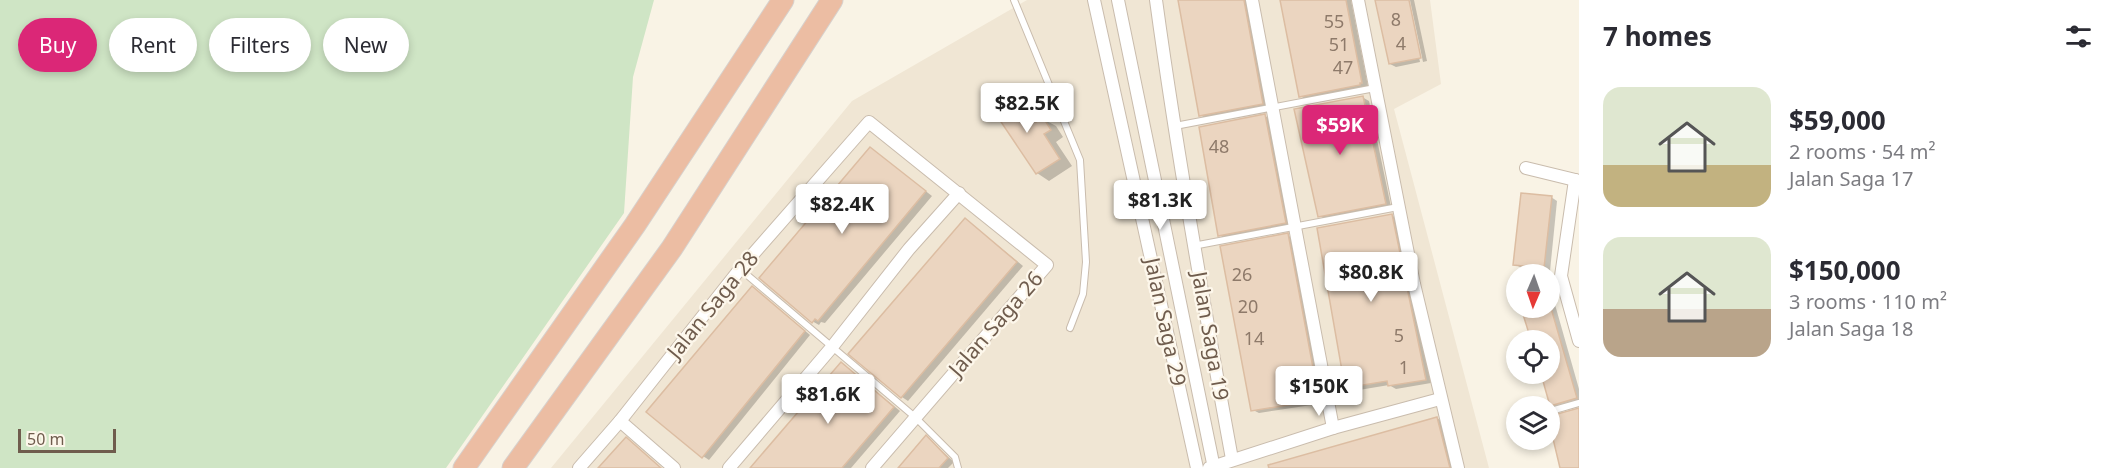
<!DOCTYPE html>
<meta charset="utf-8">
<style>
body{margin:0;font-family:"Noto Sans",sans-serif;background:#f2f2f3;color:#2b2b33;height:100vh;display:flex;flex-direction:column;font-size:22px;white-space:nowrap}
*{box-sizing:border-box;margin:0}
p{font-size:20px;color:#7c7c81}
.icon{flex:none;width:33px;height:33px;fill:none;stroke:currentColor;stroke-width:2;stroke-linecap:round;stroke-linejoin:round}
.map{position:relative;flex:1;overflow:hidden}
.sheet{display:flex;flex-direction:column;background:#fff;width:540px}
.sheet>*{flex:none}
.hud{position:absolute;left:18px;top:18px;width:570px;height:54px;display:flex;gap:12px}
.needle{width:39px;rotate:182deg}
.controls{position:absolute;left:1506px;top:264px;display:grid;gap:12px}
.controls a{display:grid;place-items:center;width:54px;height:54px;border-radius:50%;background:#fff;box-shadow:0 3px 9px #0003;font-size:30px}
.scale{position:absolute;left:18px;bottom:15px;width:98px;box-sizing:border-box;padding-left:6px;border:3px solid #6f5c4d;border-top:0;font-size:16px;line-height:21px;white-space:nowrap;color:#6f5c4d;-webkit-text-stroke:4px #fdf7eb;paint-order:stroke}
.price{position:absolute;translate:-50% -51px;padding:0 14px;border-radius:6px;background:#fff;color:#222;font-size:20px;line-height:39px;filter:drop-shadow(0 2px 3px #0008)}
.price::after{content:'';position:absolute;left:50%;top:36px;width:18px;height:14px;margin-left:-9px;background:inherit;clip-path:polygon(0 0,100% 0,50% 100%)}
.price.active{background:#db2777;color:#fff}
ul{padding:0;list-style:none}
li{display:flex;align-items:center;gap:18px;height:150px;padding:0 24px}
li span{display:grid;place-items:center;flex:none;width:168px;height:120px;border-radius:18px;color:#555}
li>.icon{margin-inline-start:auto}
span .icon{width:72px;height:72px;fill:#fffc;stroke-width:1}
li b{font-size:26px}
h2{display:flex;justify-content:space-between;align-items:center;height:72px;padding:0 24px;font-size:26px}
.chip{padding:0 21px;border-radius:27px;background:#fff;box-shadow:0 3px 9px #0003;font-size:21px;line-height:54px}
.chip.active{background:#db2777;color:#fff}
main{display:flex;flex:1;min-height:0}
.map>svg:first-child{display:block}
.residential{fill:#f0e6d4}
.green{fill:#cfe5c5}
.shadow{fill:#0003}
.building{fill:#ebd5c0;stroke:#dcbda2;stroke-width:1.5}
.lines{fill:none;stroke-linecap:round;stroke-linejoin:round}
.service-casing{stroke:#c9bcad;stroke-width:8}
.minor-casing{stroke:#c9bcad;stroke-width:14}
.motorway-casing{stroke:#d7d1cd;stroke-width:23}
.service{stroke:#fff;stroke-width:6}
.minor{stroke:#fff;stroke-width:12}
.motorway{stroke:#ecbda3;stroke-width:21}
.labels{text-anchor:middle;stroke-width:4.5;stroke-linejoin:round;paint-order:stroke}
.number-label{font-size:18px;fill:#8e7a6a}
.street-label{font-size:21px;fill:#6f5c4d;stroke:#fdf7eb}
</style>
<main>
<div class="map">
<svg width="1579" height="468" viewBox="0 0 1579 468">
<rect width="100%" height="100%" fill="#f9f3e5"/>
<path class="residential" d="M1027 0H1430L1441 84 1394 109 1489 468H551L852 101Z"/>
<path class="green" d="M0 0H654L633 77 624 213 446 468H0Z"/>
<g class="shadow">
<path d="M1179 0H1251L1269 107 1207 119 1200 115Z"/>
<path d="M1281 0H1351L1368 86H1365L1366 89 1307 100 1300 96Z"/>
<path d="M1377 0H1407L1420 62 1396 67 1390 64Z"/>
<path d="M1410 0H1414L1427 61 1423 62Z"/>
<path d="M1017 96 1030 103 1041 120 1043 119 1056 126 1063 137 1056 142 1072 166 1049 181 1037 173Z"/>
<path d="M1362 97 1369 101 1391 207 1326 220 1320 216Z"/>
<path d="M1265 116 1271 119 1291 226 1226 239 1219 235Z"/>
<path d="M876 153 932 196 825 323 821 322 819 325 812 321Z"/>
<path d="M1551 197 1557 201 1550 271 1521 268 1515 264Z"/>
<path d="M1391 215 1398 219 1431 383 1396 389 1389 385 1353 391 1346 387Z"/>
<path d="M971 224 1023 266 908 401 902 397Z"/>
<path d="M1287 235 1294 239 1325 403 1259 413 1253 410Z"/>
<path d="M1550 287 1579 389V402L1558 408 1552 405 1543 374H1550V340H1533L1523 308H1550Z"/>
<path d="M759 292 810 335 709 460 703 456Z"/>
<path d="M842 363 900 411 851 468H752Z"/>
<path d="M1437 418 1443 422 1454 468H1267Z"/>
<path d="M926 437 954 462 948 468H900Z"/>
</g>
<g class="building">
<path d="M1178 0H1244L1263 104 1199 116Z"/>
<path d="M1280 0H1346L1362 83H1360V85L1299 97Z"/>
<path d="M1375 0H1409L1421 58 1389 64Z"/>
<path d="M1017 94 1036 122 1043 117 1051 130 1044 134 1060 159 1036 174 993 110Z"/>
<path d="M1363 96 1386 204 1318 217 1294 109Z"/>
<path d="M1265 114 1286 223 1218 236 1199 127Z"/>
<path d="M870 147 926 191 818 321 815 319 812 323 759 278Z"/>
<path d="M1521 193 1552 196 1544 268 1513 265Z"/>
<path d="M1392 214 1426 380 1388 386 1387 381 1345 388 1317 228Z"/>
<path d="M965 218 1017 262 901 398 848 354Z"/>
<path d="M1288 233 1319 400 1251 411 1220 246Z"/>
<path d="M752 286 805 331 702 458 646 412Z"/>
<path d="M1521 308H1551L1577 398 1550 406 1541 374H1550V340H1531Z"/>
<path d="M841 362 894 407 842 468H750Z"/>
<path d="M1579 408V468H1560L1550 426V416Z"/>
<path d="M1437 417 1450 468H1269L1268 465Z"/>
<path d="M926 435 948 458 939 468H898Z"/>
<path d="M626 437 661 468H598Z"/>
</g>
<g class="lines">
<defs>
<g id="service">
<path d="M1014 0 1080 160 1086 262 1083 294 1070 328"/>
<path d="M1175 126 1375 88"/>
<path d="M1193 246 1398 207"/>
<path d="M740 269 915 417 955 457 958 468"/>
<path d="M1551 411 1579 403"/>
</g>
<g id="minor">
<path d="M1094 0 1197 468"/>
<path d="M1118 0 1214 468"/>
<path d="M1156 0C1177 154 1204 306 1232 459"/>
<path d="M1252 0 1333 428"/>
<path d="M1358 0 1414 284 1458 468"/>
<path d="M1526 168 1579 181"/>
<path d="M1575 180 1561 276 1579 341"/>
<path d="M620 421 674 468"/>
<path d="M579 468 620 421 740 269 869 122 1047 265 872 468"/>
<path d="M729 468 832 347 909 249 959 193"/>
<path d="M1209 468 1333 428 1440 399"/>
</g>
<g id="motorway">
<path d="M464 468 635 225 783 0"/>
<path d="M513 468 672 248 832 0"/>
</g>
</defs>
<use href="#service" class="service-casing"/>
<use href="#minor" class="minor-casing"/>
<use href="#motorway" class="motorway-casing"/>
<use href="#service" class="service"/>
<use href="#minor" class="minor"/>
<use href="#motorway" class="motorway"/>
</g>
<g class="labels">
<g class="number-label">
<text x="1396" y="26">8</text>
<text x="1334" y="28">55</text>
<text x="1401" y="50">4</text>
<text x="1339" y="51">51</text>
<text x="1343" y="74">47</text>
<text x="1219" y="153">48</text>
<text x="1242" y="281">26</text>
<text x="1248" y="313">20</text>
<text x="1399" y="342">5</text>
<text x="1254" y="345">14</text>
<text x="1404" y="374">1</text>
</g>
<g class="street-label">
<text transform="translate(713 305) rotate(-51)" y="7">Jalan Saga 28</text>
<text transform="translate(1165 322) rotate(78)" y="7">Jalan Saga 29</text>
<text transform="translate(996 324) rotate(-49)" y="7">Jalan Saga 26</text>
<text transform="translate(1210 336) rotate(80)" y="7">Jalan Saga 19</text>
</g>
</g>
</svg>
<div class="controls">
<a><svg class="needle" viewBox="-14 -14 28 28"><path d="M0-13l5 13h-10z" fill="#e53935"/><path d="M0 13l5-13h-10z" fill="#7c7c81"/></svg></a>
<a><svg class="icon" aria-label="locate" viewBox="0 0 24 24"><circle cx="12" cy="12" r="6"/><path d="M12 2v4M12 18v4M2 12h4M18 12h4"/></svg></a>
<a><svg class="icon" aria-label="layers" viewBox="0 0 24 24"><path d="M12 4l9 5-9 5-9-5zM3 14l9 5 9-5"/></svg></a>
</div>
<div class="scale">50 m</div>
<b class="price" style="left:1027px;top:134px">$82.5K</b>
<b class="price active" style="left:1340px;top:156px">$59K</b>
<b class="price" style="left:1160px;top:231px">$81.3K</b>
<b class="price" style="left:842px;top:235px">$82.4K</b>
<b class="price" style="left:1371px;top:303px">$80.8K</b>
<b class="price" style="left:1319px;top:417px">$150K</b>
<b class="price" style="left:828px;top:425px">$81.6K</b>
<div class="hud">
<a class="chip active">Buy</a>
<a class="chip">Rent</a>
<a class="chip">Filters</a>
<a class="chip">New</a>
</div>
</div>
<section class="sheet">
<h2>7 homes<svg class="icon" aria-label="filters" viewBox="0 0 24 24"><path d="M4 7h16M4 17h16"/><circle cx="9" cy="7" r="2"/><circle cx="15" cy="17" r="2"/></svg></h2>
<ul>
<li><span style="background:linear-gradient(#dfe7d0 65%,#c2b280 0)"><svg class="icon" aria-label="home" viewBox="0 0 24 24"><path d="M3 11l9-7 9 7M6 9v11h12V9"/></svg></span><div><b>$59,000</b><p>2 rooms · 54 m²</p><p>Jalan Saga 17</p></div></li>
<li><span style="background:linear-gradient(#dfe7d0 60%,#b9a48a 0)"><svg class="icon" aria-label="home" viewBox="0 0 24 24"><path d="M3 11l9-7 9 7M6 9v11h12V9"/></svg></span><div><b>$150,000</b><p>3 rooms · 110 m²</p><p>Jalan Saga 18</p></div></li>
</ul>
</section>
</main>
